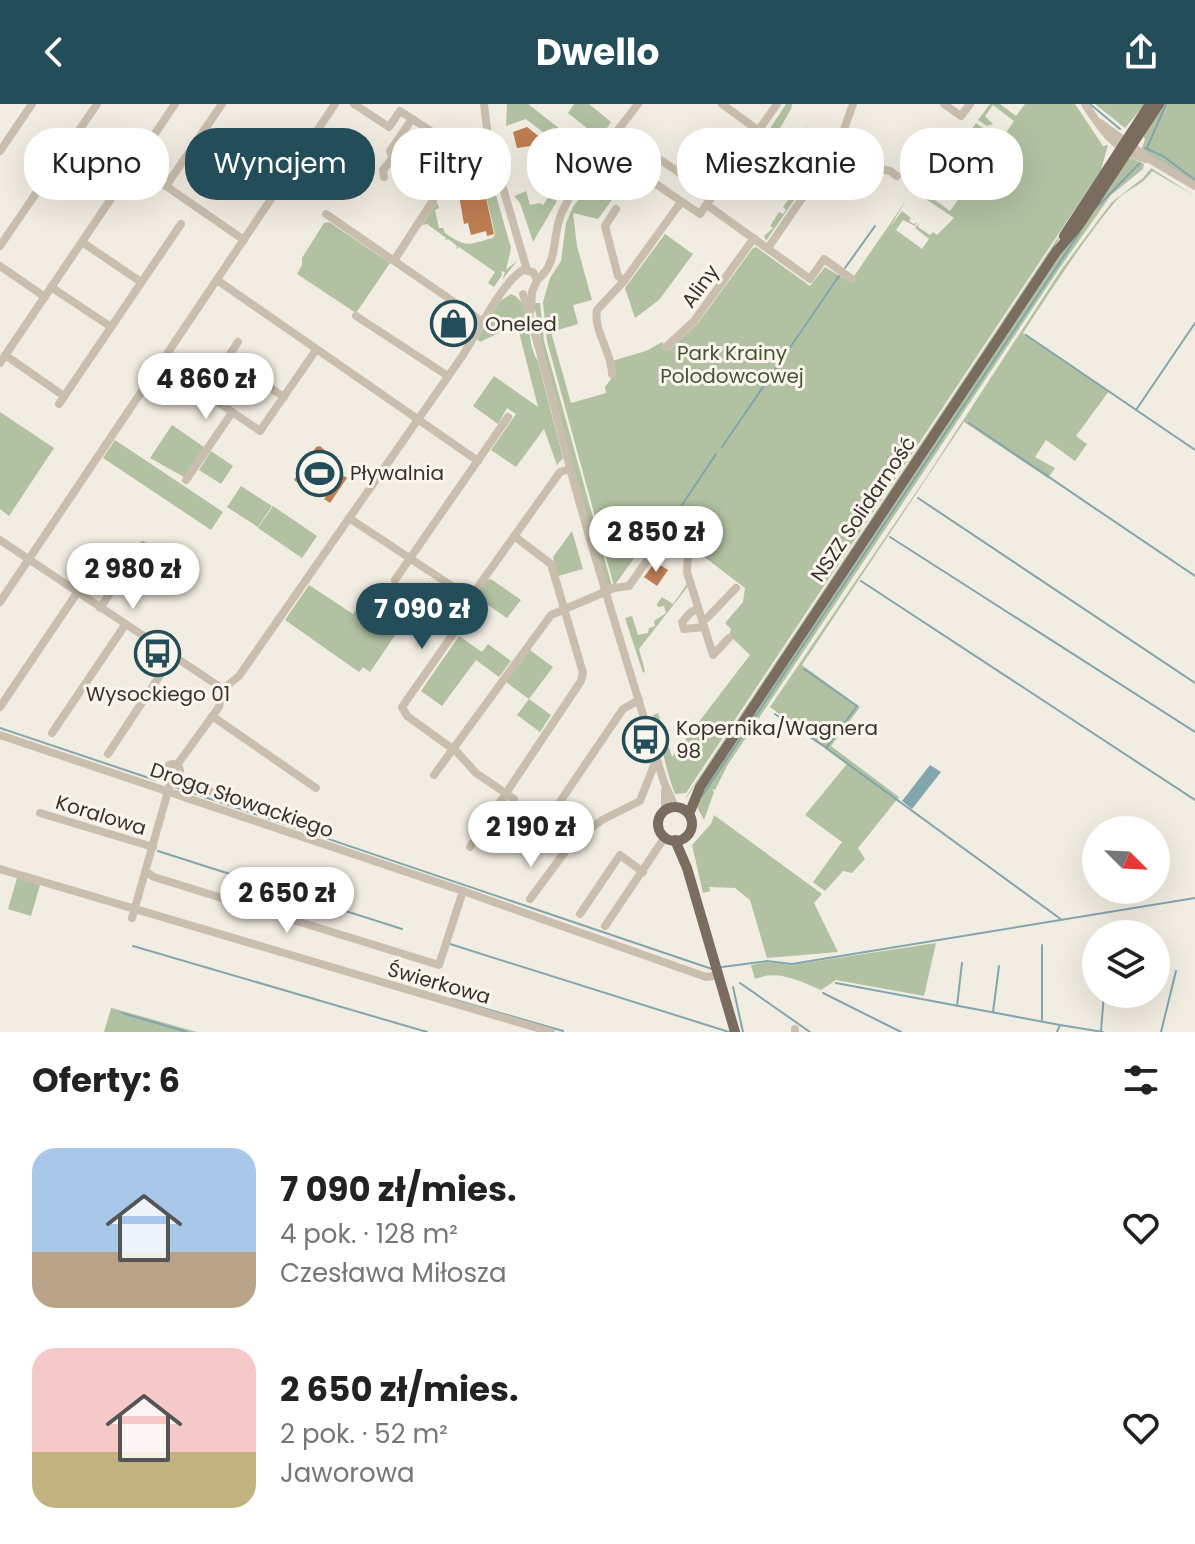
<!DOCTYPE html>
<html lang="pl">
<meta charset="utf-8">
<style>
body{margin:0;font-family:Poppins,sans-serif;background:#f6f6f6;color:#222;height:100vh;display:flex;flex-direction:column;font-size:30px;white-space:nowrap}
*{box-sizing:border-box;margin:0}
p{font-size:26px;color:#767676}
.icon{flex:none;width:44px;height:44px;fill:none;stroke:currentColor;stroke-width:2;stroke-linecap:round;stroke-linejoin:round}
.map{position:relative;height:928px;overflow:hidden}
.details{display:flex;flex-direction:column;background:#fff;flex:1}
.details>*{flex:none}
.top-card{position:absolute;left:24px;top:24px;width:1148px;height:72px;display:flex;gap:16px}
.needle{width:52px;rotate:114deg}
.fabs{position:absolute;left:1082px;top:712px;display:grid;gap:16px}
.fabs a{display:grid;place-items:center;width:88px;height:88px;border-radius:50%;background:#fff;box-shadow:0 8px 32px #0002;font-size:40px}
.price{position:absolute;translate:-50% -68px;padding:0 18px;border-radius:28px;background:#fff;color:#222;font-size:26px;line-height:52px;filter:drop-shadow(0 2px 4px #0008)}
.price::after{content:'';position:absolute;left:50%;top:48px;width:24px;height:18px;margin-left:-12px;background:inherit;clip-path:polygon(0 0,100% 0,50% 100%)}
.price.selected{background:#234d59;color:#fff}
ul{padding:0;list-style:none}
li{display:flex;align-items:center;gap:24px;height:200px;padding:0 32px}
li span{display:grid;place-items:center;flex:none;width:224px;height:160px;border-radius:24px;color:#555}
li>.icon{margin-inline-start:auto}
span .icon{width:96px;height:96px;fill:#fffc;stroke-width:1}
li b{font-size:34px}
h2{display:flex;justify-content:space-between;align-items:center;height:96px;padding:0 32px;font-size:34px}
.tag{padding:0 28px;border-radius:32px;background:#fff;box-shadow:0 8px 32px #0002;font-size:28px;line-height:72px}
.tag.selected{background:#234d59;color:#fff}
header{display:flex;justify-content:space-between;align-items:center;height:104px;padding:0 32px;background:#234d59;color:#fff;font-size:36px;font-weight:700}
.map>svg:first-child{display:block}
.green{fill:#b2c1a2}
.water{fill:#82a6ae}
.lines{fill:none;stroke-linecap:round;stroke-linejoin:round}
.stream{stroke:#82a6ae;stroke-width:2}
.building{fill:#bf7e53}
.minor{stroke:#cabfae;stroke-width:8}
.major{stroke:#7a6c5e;stroke-width:10}
.labels{text-anchor:middle;stroke-width:6;stroke-linejoin:round;paint-order:stroke}
.street-label{font-size:20px;fill:#39322c;stroke:#faf6ee}
.poi-label{font-size:20px;fill:#39322c;stroke:#faf6ee;text-anchor:start}
.park-label{font-size:20px;fill:#435631;stroke:#faf6ee}
</style>
<header><svg class="icon" aria-label="back" viewBox="0 0 24 24"><path d="M15 5l-7 7 7 7"/></svg>Dwello<svg class="icon" aria-label="share" viewBox="0 0 24 24"><path d="M12 15V3M7 8l5-5 5 5M5 13v7h14v-7"/></svg></header>
<div class="map">
<svg width="1195" height="928" viewBox="0 0 1195 928">
<rect width="100%" height="100%" fill="#f2ede2"/>
<g class="green">
<path d="M507 0H528L591 49 581 62V58L526 15 506 22Z"/>
<path d="M574 0H589L611 18 594 43 599 34 568 9Z"/>
<path d="M786 0H792L791 5 774 35 785 41 782 46 788 51 811 17 789 52 812 70 766 137 764 132 773 124 770 122 779 108 783 110 786 106 783 103 803 74 763 46 752 61 759 66H766L763 75 745 63Z"/>
<path d="M990 0H1000L1016 12 1025 0H1075L1103 42 1108 41 1101 66 686 689 675 690C665 664 662 640 653 611L658 609 672 653 750 551 729 531 731 525 725 519 743 498 745 484 665 423 651 431 614 482 547 237 543 198 550 174 561 157 566 119 573 103 602 63 599 70 620 85 598 115 573 109 577 142 592 196 573 201 578 220 551 228 571 299 606 289 605 283 614 271 612 257 646 247 662 238 669 246 698 219 753 144 756 143 810 182 825 163 850 178 907 95 890 123 902 107 911 114 909 117 914 120 917 118 915 122 903 116 896 126 922 145 929 135 915 124 919 119 918 123 930 131 933 128 937 131 954 114 923 93 938 73 949 81 945 86 936 80 928 91 950 107 976 71 954 55 946 66 954 74 948 75 940 69 961 45 984 60 960 42 976 19 988 28 984 33 974 26 966 38 989 54 1014 17 993 1 985 12 993 20 987 22 978 16Z"/>
<path d="M1095 0H1145L1125 24Z"/>
<path d="M1162 0H1195V79L1141 47 1145 35 1142 29Z"/>
<path d="M357 29 369 37 345 73 334 65Z"/>
<path d="M1131 54 1144 60 1143 65 1111 91 1059 165 727 662 715 686 712 685 714 688 704 716 695 699 711 672 1056 153 1127 55Z"/>
<path d="M1151 64 1195 92 1152 67C1143 82 1126 85 1115 98 1081 139 1052 185 1023 229L1109 287 1076 332 1087 340 1075 357 1046 336 1035 353 1055 364 1048 374 964 318 802 561 860 603 831 642 899 693 858 744 865 755 852 769 843 767 825 787 813 778 842 738 805 711 847 660 770 603 927 372 1061 166 1111 99 1143 74Z"/>
<path d="M490 70 511 144 506 166 517 157 502 176 505 168 501 167 502 171 494 183 488 179 495 168 459 143 456 145 457 142 448 135 445 137 446 134 427 120 422 121 437 98 439 104 435 106 439 124H443L445 129C468 145 468 140 493 134L495 130 483 79Z"/>
<path d="M526 87 530 101 540 99 543 101 549 92 557 97 533 138 520 99 514 92Z"/>
<path d="M1071 114 1049 152 687 693H686Z"/>
<path d="M329 118 390 159 356 209 297 170 302 161V154L324 119Z"/>
<path d="M665 130 693 150 659 196 635 214 625 184Z"/>
<path d="M511 190C535 199 524 238 538 257L563 354 557 361 544 325 516 363 491 346 516 310 507 304 498 320 473 302 494 272 538 303 517 220 480 238 477 235 500 197Z"/>
<path d="M534 199H540L544 237 612 482 606 481 545 260Z"/>
<path d="M0 308 54 344 9 412 0 405Z"/>
<path d="M172 321 204 343 184 373 150 354Z"/>
<path d="M115 336 223 408 211 426 103 354Z"/>
<path d="M211 347 233 362 221 380 199 366Z"/>
<path d="M241 382 272 402 258 423 227 403Z"/>
<path d="M273 402 317 432 302 454 258 424Z"/>
<path d="M572 427 583 465 558 472 553 453Z"/>
<path d="M491 475 521 496 507 514 475 492 487 476Z"/>
<path d="M687 480 689 481 639 545 645 567 643 569 625 514 632 512 638 531 648 529 649 524 655 522 654 517 666 509 664 502 658 503 657 500 662 493 673 500Z"/>
<path d="M309 481 353 510 364 495 402 521 370 568 363 563 359 568 285 516Z"/>
<path d="M459 532 482 548 488 540 511 557 499 573 476 556 442 602 421 587Z"/>
<path d="M530 546 553 563 529 595 551 611 540 628 517 611 529 595 506 578Z"/>
<path d="M714 711 822 790 814 799 838 848 767 854 750 796 735 784 709 783 710 787 703 789 692 741 711 720Z"/>
<path d="M17 774 40 781 31 812 8 805Z"/>
<path d="M936 839 924 892 836 876 821 886C800 877 778 865 755 875L751 861 767 858 791 861Z"/>
<path d="M111 904H112L197 928H104Z"/>
</g>
<path class="water" d="M930 661 941 668 912 705 902 697Z"/>
<g class="lines">
<g class="stream">
<path d="M1090 0 1120 25"/>
<path d="M1145 44 1163 52 1195 76"/>
<path d="M1147 44 1166 0"/>
<path d="M1097 103 1140 59"/>
<path d="M845 164 875 122"/>
<path d="M1026 231 1195 346"/>
<path d="M1136 306 1195 219"/>
<path d="M969 319 1195 472"/>
<path d="M722 343 839 172"/>
<path d="M918 394 1195 579"/>
<path d="M668 422 716 350"/>
<path d="M890 433 1195 628"/>
<path d="M861 477 1195 696"/>
<path d="M804 565 857 602 826 644 1062 816"/>
<path d="M775 610 825 643"/>
<path d="M0 624 155 676"/>
<path d="M175 683 712 865"/>
<path d="M702 692 1080 128"/>
<path d="M158 747 402 825"/>
<path d="M450 840 729 928"/>
<path d="M133 842 427 928"/>
<path d="M722 863 767 857 792 860 1195 794"/>
<path d="M740 879 810 928"/>
<path d="M836 879 1060 921"/>
<path d="M733 883 743 928"/>
<path d="M823 889 901 928"/>
<path d="M452 895 563 927"/>
<path d="M957 902 962 859"/>
<path d="M993 908 999 862"/>
<path d="M122 909 187 928"/>
<path d="M1042 916V841"/>
<path d="M1101 927 1104 890"/>
<path d="M1057 928 1060 921 1103 928"/>
<path d="M1161 928 1176 867"/>
</g>
</g>
<g class="building">
<path d="M527 23 574 60 555 86 544 79 556 62 530 42 517 44 513 28Z"/>
<path d="M483 80 494 130 487 132 486 127 471 131 468 119 464 120 458 86Z"/>
<path d="M320 342 338 358 333 365 347 374 330 399 324 395 326 393 305 378 302 382 294 376 316 343Z"/>
<path d="M655 458 668 466 657 482 644 473Z"/>
</g>
<g class="lines">
<g class="minor">
<path d="M354 0 389 23 400 7 454 42 464 52"/>
<path d="M484 0 488 33 527 166"/>
<path d="M722 0 759 27"/>
<path d="M944 0 961 12 970 0"/>
<path d="M1085 0C1101 25 1116 48 1146 55"/>
<path d="M1100 19 1151 56 1195 82"/>
<path d="M613 34 652 62"/>
<path d="M838 42 868 62 890 67 897 72"/>
<path d="M0 47 32 0"/>
<path d="M392 53 390 47 412 15"/>
<path d="M659 55 713 91 700 110 650 76 647 71Z"/>
<path d="M134 60 244 136"/>
<path d="M384 73 383 66 403 41"/>
<path d="M166 82 222 0"/>
<path d="M713 91 777 0"/>
<path d="M707 101 810 175 824 155 852 175"/>
<path d="M616 105 605 122 618 172 624 177"/>
<path d="M326 110 483 218"/>
<path d="M82 138 141 178"/>
<path d="M0 142 97 0"/>
<path d="M768 144 838 42 853 0"/>
<path d="M395 155 459 56 490 44"/>
<path d="M0 162 45 193"/>
<path d="M217 176 478 357"/>
<path d="M537 176C560 158 551 132 562 108 580 69 613 34 638 0"/>
<path d="M51 183 111 223"/>
<path d="M523 190C543 252 557 316 574 379 602 479 633 579 664 678L675 703"/>
<path d="M356 212 448 272"/>
<path d="M238 238 206 285V290L260 327 316 246"/>
<path d="M666 243 694 217 754 134"/>
<path d="M5 251 64 292"/>
<path d="M227 255 284 293"/>
<path d="M0 259 175 0"/>
<path d="M612 270C612 248 593 227 597 206L624 177 681 98"/>
<path d="M59 300 181 120"/>
<path d="M186 376 231 310"/>
<path d="M349 414 470 494"/>
<path d="M0 436 223 585"/>
<path d="M395 476 508 313"/>
<path d="M470 494 472 503 402 603 407 612 457 648 476 669 514 695"/>
<path d="M470 494 560 368 570 365"/>
<path d="M0 498 335 0"/>
<path d="M100 504 143 441"/>
<path d="M698 505 691 508 682 518 684 525 704 523"/>
<path d="M702 516 707 514 736 484"/>
<path d="M223 585 239 572 463 251C477 229 503 177 523 166L533 168 537 176 532 188 531 206"/>
<path d="M0 603 77 489"/>
<path d="M212 612 316 684"/>
<path d="M52 629 125 521"/>
<path d="M0 631 463 787 706 873 719 871"/>
<path d="M108 650 172 553"/>
<circle cx="173" cy="667" r="7"/>
<path d="M177 661 219 603 223 585"/>
<path d="M434 671 551 511 614 484 629 482 662 435 671 434 688 449 687 468 713 551 729 534"/>
<path d="M178 672 188 680 234 695"/>
<path d="M665 687V706"/>
<path d="M555 705 623 605 639 596"/>
<path d="M40 709 153 743"/>
<path d="M470 743 581 577 583 569 551 460 514 432"/>
<path d="M0 765 551 928"/>
<path d="M146 768 154 773 439 861 463 787"/>
<path d="M530 795 573 737 602 716 640 697 654 661 658 659"/>
<path d="M580 810 620 751 643 768"/>
<path d="M132 814 172 673"/>
<path d="M605 822 665 733"/>
<path d="M795 925V928"/>
</g>
<g class="major">
<path d="M1064 132 1150 0"/>
<circle cx="675" cy="720" r="17"/>
<path d="M689 710 700 683 1056 148 1079 121 1159 0"/>
<path d="M675 736 687 764 735 928"/>
</g>
</g>
<defs>
<symbol id="shop-ring" viewBox="-11 -11 22 22"><circle r="9.5" fill="#faf6ee" stroke="#234d59" stroke-width="1.5"/><path d="M-5-2.5h2.3a2.7 3.5 0 0 1 5.4 0H5L5.5 6h-11ZM-1.5-2.5h3a1.5 2.3 0 0 0-3 0Z" fill="#234d59"/></symbol>
<symbol id="stadium-ring" viewBox="-11 -11 22 22"><circle r="9.5" fill="#faf6ee" stroke="#234d59" stroke-width="1.5"/><path d="M0-5a6.5 5 0 1 0 0 10a6.5 5 0 1 0 0-10ZM-3.5-1.8h7v3.6h-7Z" fill="#234d59"/></symbol>
<symbol id="bus-ring" viewBox="-11 -11 22 22"><circle r="9.5" fill="#faf6ee" stroke="#234d59" stroke-width="1.5"/><path d="M-5-6H5V4H4V6H2V4H-2V6H-4V4H-5ZM-3.5-4V0h7V-4ZM-3.5 1.2v1.5H-2V1.2ZM2 1.2v1.5H3.5V1.2Z" fill="#234d59"/></symbol>
</defs>
<g fill-rule="evenodd">
<use href="#shop-ring" x="428" y="194" width="51" height="51"/>
<use href="#stadium-ring" x="294" y="344" width="51" height="51"/>
<use href="#bus-ring" x="132" y="524" width="51" height="51"/>
<use href="#bus-ring" x="620" y="610" width="51" height="51"/>
</g>
<g class="labels">
<g class="street-label">
<text transform="translate(700 182) rotate(-54)" y="7">Aliny</text>
<text transform="translate(863 405) rotate(-56)" y="7">NSZZ Solidarność</text>
<text transform="translate(242 696) rotate(19)" y="7">Droga Słowackiego</text>
<text transform="translate(101 711) rotate(17)" y="7">Koralowa</text>
<text transform="translate(439 879) rotate(16)" y="7">Świerkowa</text>
</g>
<g class="poi-label">
<text x="485" y="227">Oneled</text>
<text x="350" y="376">Pływalnia</text>
<text x="158" y="597" text-anchor="middle">Wysockiego 01</text>
<text x="676" y="631">Kopernika/Wagnera<tspan x="676" dy="23">98</tspan></text>
</g>
<g class="park-label">
<text x="732" y="256">Park Krainy<tspan x="732" dy="23">Polodowcowej</tspan></text>
</g>
</g>
</svg>
<div class="fabs">
<a><svg class="needle" viewBox="-14 -14 28 28"><path d="M0-13l5 13h-10z" fill="#e53935"/><path d="M0 13l5-13h-10z" fill="#767676"/></svg></a>
<a><svg class="icon" aria-label="layers" viewBox="0 0 24 24"><path d="M12 4l9 5-9 5-9-5zM3 14l9 5 9-5"/></svg></a>
</div>
<b class="price" style="left:206px;top:317px">4 860 zł</b>
<b class="price" style="left:656px;top:470px">2 850 zł</b>
<b class="price" style="left:133px;top:507px">2 980 zł</b>
<b class="price selected" style="left:422px;top:547px">7 090 zł</b>
<b class="price" style="left:531px;top:765px">2 190 zł</b>
<b class="price" style="left:287px;top:831px">2 650 zł</b>
<div class="top-card">
<a class="tag">Kupno</a>
<a class="tag selected">Wynajem</a>
<a class="tag">Filtry</a>
<a class="tag">Nowe</a>
<a class="tag">Mieszkanie</a>
<a class="tag">Dom</a>
</div>
</div>
<section class="details">
<h2>Oferty: 6<svg class="icon" aria-label="filters" viewBox="0 0 24 24"><path d="M4 7h16M4 17h16"/><circle cx="9" cy="7" r="2"/><circle cx="15" cy="17" r="2"/></svg></h2>
<ul>
<li><span style="background:linear-gradient(#a9c7e8 65%,#b9a48a 0)"><svg class="icon" aria-label="home" viewBox="0 0 24 24"><path d="M3 11l9-7 9 7M6 9v11h12V9"/></svg></span><div><b>7 090 zł/mies.</b><p>4 pok. · 128 m²</p><p>Czesława Miłosza</p></div><svg class="icon" aria-label="heart" viewBox="0 0 24 24"><path d="M12 20l-8-8c-3-5 5-10 8-4 3-6 11-1 8 4z"/></svg></li>
<li><span style="background:linear-gradient(#f6c9c9 65%,#c2b280 0)"><svg class="icon" aria-label="home" viewBox="0 0 24 24"><path d="M3 11l9-7 9 7M6 9v11h12V9"/></svg></span><div><b>2 650 zł/mies.</b><p>2 pok. · 52 m²</p><p>Jaworowa</p></div><svg class="icon" aria-label="heart" viewBox="0 0 24 24"><path d="M12 20l-8-8c-3-5 5-10 8-4 3-6 11-1 8 4z"/></svg></li>
</ul>
</section>
